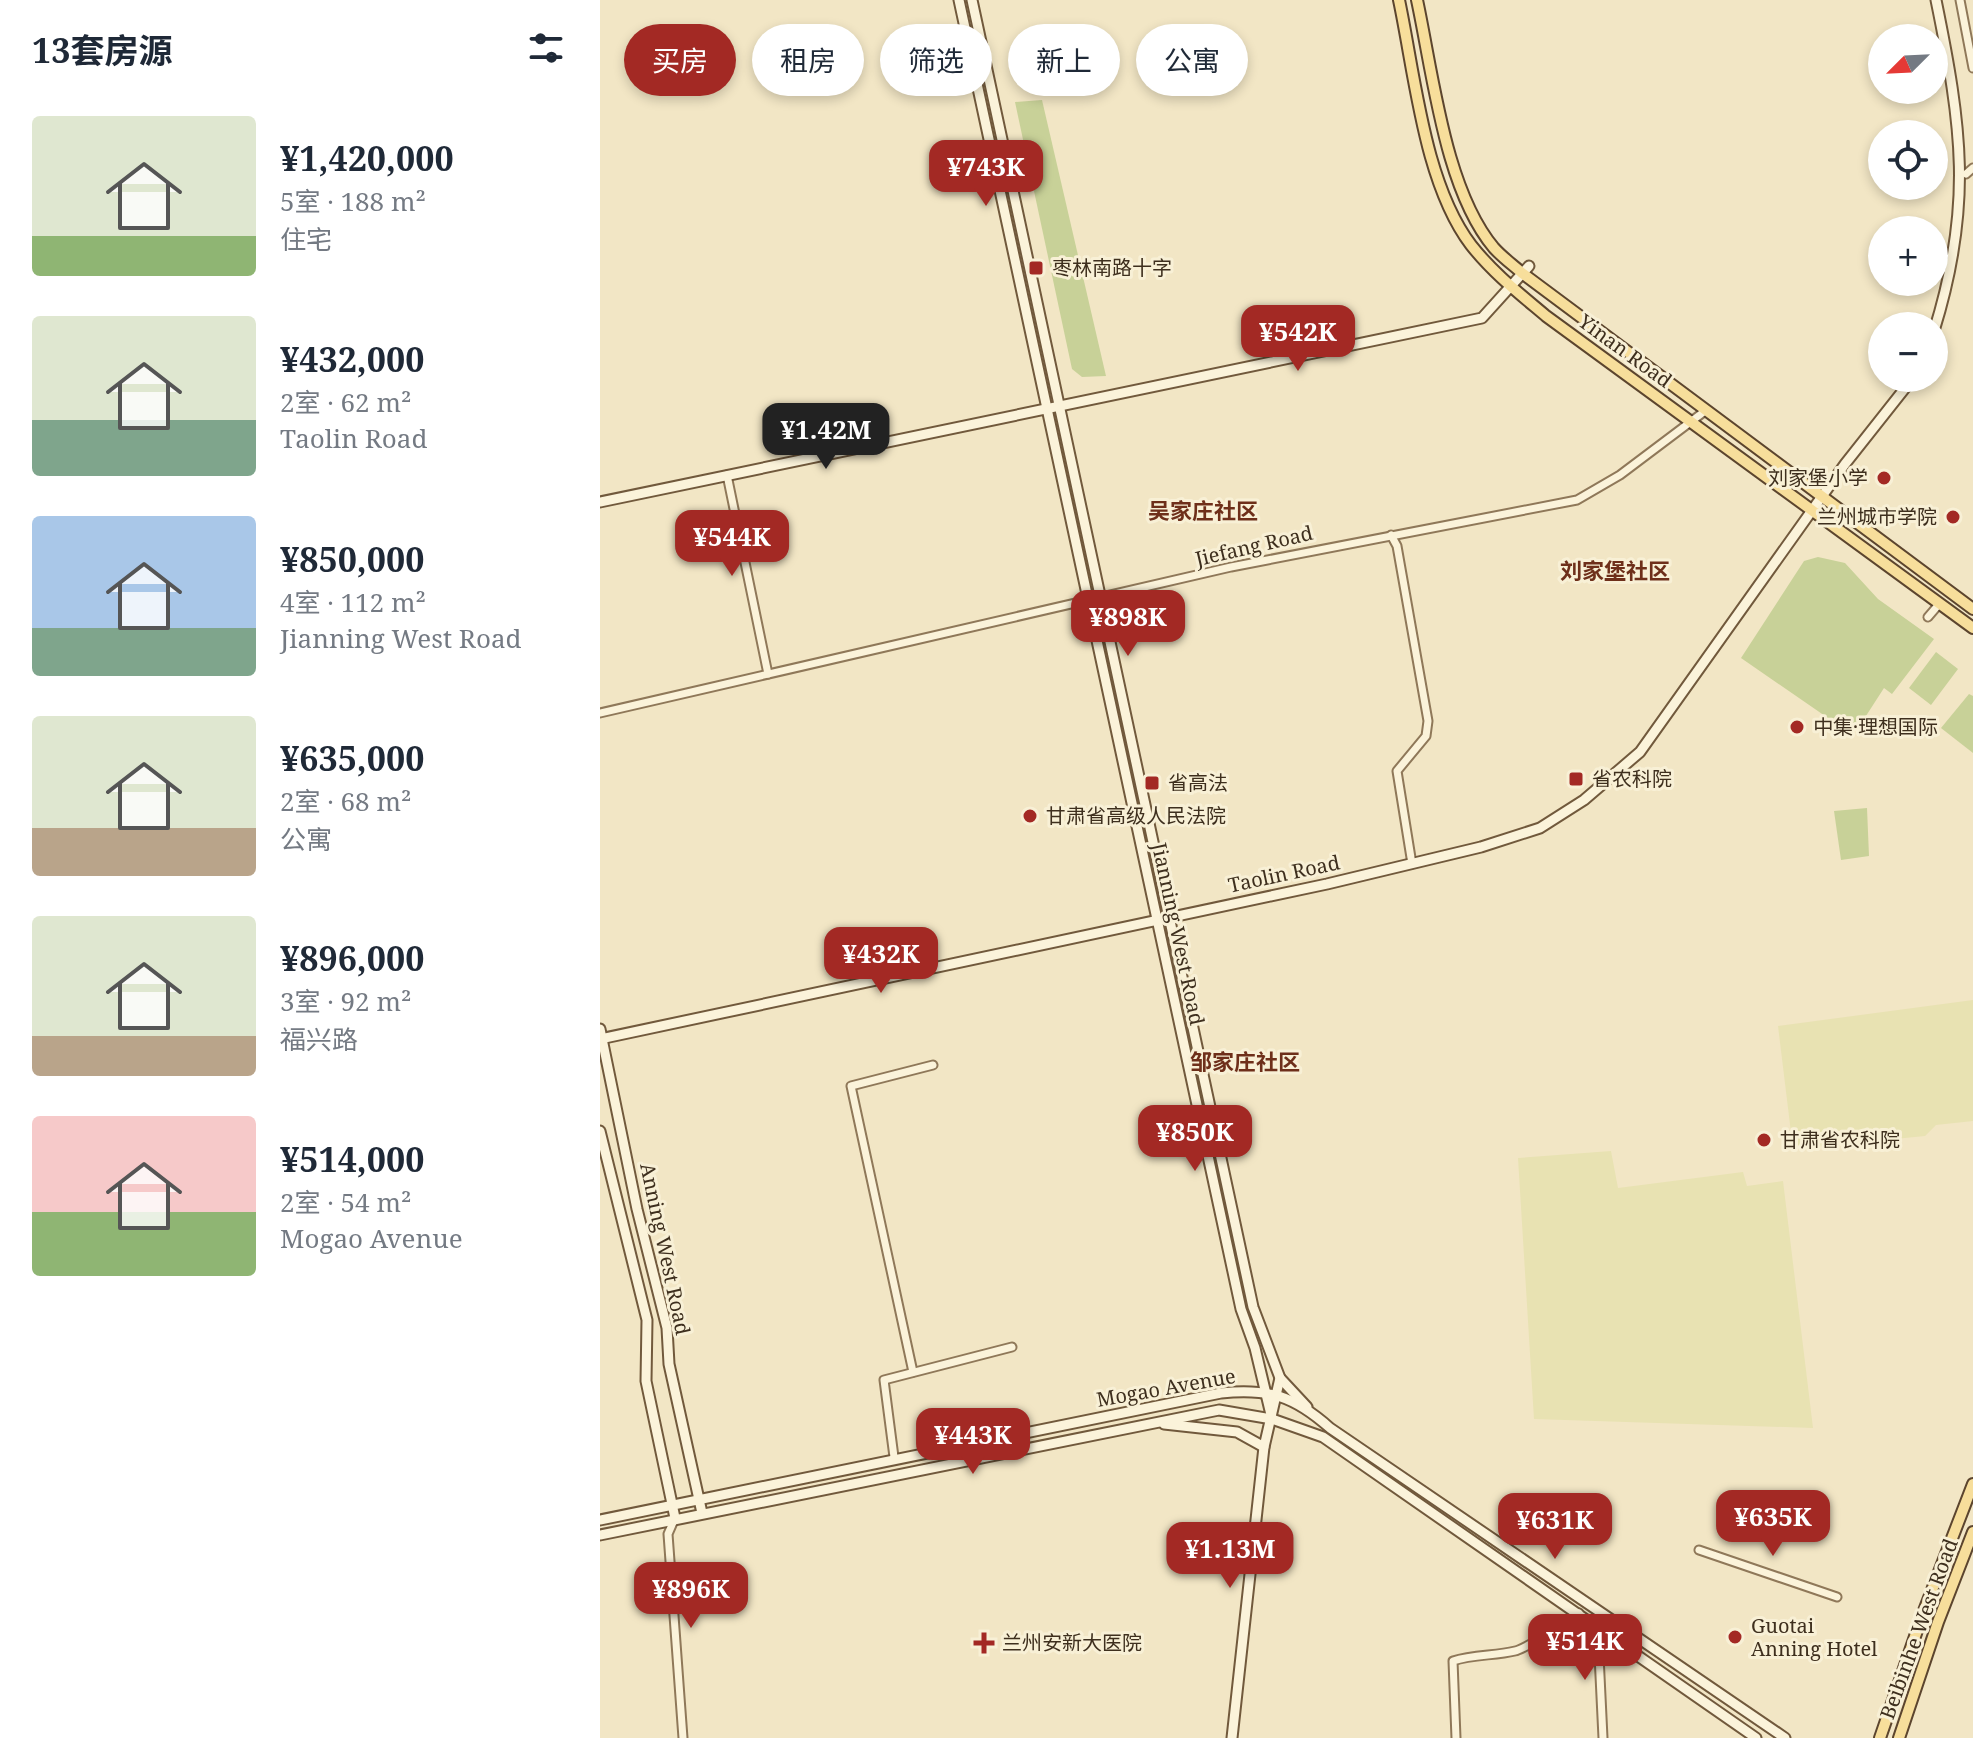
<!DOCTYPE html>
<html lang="zh">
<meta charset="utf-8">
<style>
body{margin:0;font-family:"Noto Serif","Noto Sans SC",serif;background:#f6f6f7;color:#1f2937;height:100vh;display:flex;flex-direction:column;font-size:30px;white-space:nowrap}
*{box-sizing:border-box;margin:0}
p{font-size:26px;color:#747a83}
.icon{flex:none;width:44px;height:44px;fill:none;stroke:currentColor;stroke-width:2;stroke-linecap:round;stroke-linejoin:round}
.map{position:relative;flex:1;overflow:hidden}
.drawer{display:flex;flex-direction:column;background:#fff;width:600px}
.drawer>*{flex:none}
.top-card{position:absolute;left:24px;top:24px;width:760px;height:72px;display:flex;gap:16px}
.needle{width:52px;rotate:246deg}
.tools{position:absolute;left:1268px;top:24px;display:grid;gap:16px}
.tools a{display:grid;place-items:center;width:80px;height:80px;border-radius:50%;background:#fff;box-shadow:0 4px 12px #0003;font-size:40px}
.price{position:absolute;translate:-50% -68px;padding:0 18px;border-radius:16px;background:#a32924;color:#fff;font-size:26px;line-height:52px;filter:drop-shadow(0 2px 4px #0008)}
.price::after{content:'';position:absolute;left:50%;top:48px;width:24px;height:18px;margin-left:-12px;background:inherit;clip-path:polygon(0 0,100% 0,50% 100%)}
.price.selected{background:#222;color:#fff}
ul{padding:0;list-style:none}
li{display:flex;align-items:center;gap:24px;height:200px;padding:0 32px}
li span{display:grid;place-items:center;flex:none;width:224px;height:160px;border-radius:8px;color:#555}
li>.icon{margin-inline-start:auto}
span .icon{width:96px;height:96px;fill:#fffc;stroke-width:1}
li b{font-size:34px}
h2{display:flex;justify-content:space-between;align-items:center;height:96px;padding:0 32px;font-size:34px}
.chip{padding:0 28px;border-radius:36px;background:#fff;box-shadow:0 4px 12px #0003;font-size:28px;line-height:72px}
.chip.selected{background:#a32924;color:#fff}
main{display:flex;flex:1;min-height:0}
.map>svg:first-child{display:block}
.farmland{fill:#e8e2b2}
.green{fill:#c8d198}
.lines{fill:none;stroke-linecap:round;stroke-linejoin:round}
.street-casing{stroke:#8f7859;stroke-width:11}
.secondary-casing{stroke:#71593c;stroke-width:13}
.primary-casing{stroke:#5c452e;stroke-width:14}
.street{stroke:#fbf3da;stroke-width:7}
.secondary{stroke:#fbf3da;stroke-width:9}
.primary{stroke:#f7de9b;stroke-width:10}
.poi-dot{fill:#a32924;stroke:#f8f0d6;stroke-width:3}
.labels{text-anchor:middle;stroke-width:6;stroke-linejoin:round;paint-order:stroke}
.poi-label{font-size:20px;fill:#3e2f1e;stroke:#f8f0d6;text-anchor:start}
.street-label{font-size:20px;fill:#3e2f1e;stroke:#f8f0d6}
.neighbourhood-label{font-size:22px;font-weight:bold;fill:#6e2f1a;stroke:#f8f0d6}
</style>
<main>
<section class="drawer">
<h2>13套房源<svg class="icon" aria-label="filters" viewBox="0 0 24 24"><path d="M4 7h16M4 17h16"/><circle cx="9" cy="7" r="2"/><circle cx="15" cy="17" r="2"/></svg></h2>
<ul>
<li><span style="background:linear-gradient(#dfe7d0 75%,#8fb573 0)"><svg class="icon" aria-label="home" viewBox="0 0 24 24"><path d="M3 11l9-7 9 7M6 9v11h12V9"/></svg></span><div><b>¥1,420,000</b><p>5室 · 188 m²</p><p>住宅</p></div></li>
<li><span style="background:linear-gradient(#dfe7d0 65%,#7fa58c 0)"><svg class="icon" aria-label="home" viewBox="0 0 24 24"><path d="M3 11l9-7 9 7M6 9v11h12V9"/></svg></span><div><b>¥432,000</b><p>2室 · 62 m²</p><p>Taolin Road</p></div></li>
<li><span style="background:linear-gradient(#a9c7e8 70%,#7fa58c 0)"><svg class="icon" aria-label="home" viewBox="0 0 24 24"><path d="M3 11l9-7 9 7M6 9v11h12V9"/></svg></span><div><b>¥850,000</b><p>4室 · 112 m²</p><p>Jianning West Road</p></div></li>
<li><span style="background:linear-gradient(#dfe7d0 70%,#b9a48a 0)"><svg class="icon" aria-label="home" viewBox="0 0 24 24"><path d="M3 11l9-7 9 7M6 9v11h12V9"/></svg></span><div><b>¥635,000</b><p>2室 · 68 m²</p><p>公寓</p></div></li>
<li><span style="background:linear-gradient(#dfe7d0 75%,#b9a48a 0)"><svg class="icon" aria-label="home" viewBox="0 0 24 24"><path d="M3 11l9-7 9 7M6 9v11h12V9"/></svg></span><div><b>¥896,000</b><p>3室 · 92 m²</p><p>福兴路</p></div></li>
<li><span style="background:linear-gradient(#f6c9c9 60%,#8fb573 0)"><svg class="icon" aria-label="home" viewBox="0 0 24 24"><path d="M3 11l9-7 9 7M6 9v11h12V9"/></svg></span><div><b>¥514,000</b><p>2室 · 54 m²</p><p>Mogao Avenue</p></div></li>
</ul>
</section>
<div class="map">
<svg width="1373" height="1738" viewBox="0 0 1373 1738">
<rect width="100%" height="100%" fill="#f2e6c5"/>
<g class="farmland">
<path d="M1373 1000V1121L1336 1125 1325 1136 1193 1149 1178 1026Z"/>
<path d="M1011 1151 1018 1188 1143 1172 1147 1186 1183 1181 1213 1428 934 1419 918 1158Z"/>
</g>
<g class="green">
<path d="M442 100 506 376 482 377 472 369 415 102Z"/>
<path d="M1218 557 1245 563 1278 599 1334 639 1292 694 1284 688 1264 719 1241 727 1141 658 1204 561Z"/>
<path d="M1336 652 1358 669 1331 705 1309 688Z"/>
<path d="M1369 694 1373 696V753L1341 728Z"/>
<path d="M1267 808 1269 856 1241 860 1234 811Z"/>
</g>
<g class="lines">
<defs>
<g id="street">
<path d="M1360 0 1373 68"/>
<path d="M1366 174 1373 168"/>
<path d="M127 475 168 674"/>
<path d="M791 535 797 546 828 721 826 736 797 771 812 864"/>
<path d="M1328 617 1340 603"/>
<path d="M0 713 631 567 977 500 1020 475 1105 411"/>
<path d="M313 1372 251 1086 333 1065"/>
<path d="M294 1457 284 1380 412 1347"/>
<path d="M75 1518 68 1534 83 1738"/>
<path d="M1099 1550 1237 1597"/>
<path d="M856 1738 853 1661C873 1654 895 1656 915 1651 924 1649 973 1620 979 1613"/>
<path d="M1003 1738 999 1655 1007 1632"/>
</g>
<g id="secondary">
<path d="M359 0 641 1309 655 1348 672 1419"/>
<path d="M372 0 653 1307 680 1378 707 1407"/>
<path d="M1334 331C1373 206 1362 127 1336 0"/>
<path d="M0 502 882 318 929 266"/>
<path d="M0 1029 37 1209 67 1328 69 1364 102 1513"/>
<path d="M0 1039 727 884 881 847 940 828 984 800 1040 752 1245 464 1313 378"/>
<path d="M0 1131 47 1320 46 1381 75 1518"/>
<path d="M564 1424 637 1432 664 1447"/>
<path d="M0 1520 621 1393C669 1388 694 1396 730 1428L1185 1738"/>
<path d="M0 1535 619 1410 672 1419 723 1437 1156 1738"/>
<path d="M632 1738 664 1447 680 1378"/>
</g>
<g id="primary">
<path d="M799 0C815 75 824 183 871 245 893 273 920 294 946 316L1373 628"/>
<path d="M817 0C833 74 845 190 894 248 902 257 913 265 922 273L1373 609"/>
<path d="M1280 1738 1322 1616 1373 1484"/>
<path d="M1299 1738 1338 1622 1373 1532"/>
</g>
</defs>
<use href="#street" class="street-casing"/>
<use href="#secondary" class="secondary-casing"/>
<use href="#primary" class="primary-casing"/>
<use href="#street" class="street"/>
<use href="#secondary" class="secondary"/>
<use href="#primary" class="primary"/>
</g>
<g class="poi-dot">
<rect x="428" y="260" width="16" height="16" rx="4"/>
<circle cx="1284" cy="478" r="8"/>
<circle cx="1353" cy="517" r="8"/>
<circle cx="1197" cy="727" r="8"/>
<rect x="968" y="771" width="16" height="16" rx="4"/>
<rect x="544" y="775" width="16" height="16" rx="4"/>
<circle cx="430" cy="816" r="8"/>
<circle cx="1164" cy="1140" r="8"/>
<circle cx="1135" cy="1637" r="8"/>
<path d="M380 1631h8v8h8v8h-8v8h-8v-8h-8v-8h8z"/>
</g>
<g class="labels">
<g class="poi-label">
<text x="452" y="275">枣林南路十字</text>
<text x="1268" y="485" text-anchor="end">刘家堡小学</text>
<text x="1337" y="524" text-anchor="end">兰州城市学院</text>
<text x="1213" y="734">中集·理想国际</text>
<text x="992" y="786">省农科院</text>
<text x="568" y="790">省高法</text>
<text x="446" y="823">甘肃省高级人民法院</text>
<text x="1180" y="1147">甘肃省农科院</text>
<text x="1151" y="1633">Guotai<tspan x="1151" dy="23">Anning Hotel</tspan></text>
<text x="402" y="1650">兰州安新大医院</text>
</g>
<g class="street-label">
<text transform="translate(1025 351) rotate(36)" y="7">Yinan Road</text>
<text transform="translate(654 546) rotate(-13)" y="7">Jiefang Road</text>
<text transform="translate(684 874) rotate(-12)" y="7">Taolin Road</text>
<text transform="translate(578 934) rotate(78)" y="7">Jianning West Road</text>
<text transform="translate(65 1249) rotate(78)" y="7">Anning West Road</text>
<text transform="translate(566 1388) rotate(-10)" y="7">Mogao Avenue</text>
<text transform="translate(1319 1629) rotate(-70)" y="7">Beibinhe West Road</text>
</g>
<g class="neighbourhood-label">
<text x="603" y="519">吴家庄社区</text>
<text x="1015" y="579">刘家堡社区</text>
<text x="645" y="1070">邹家庄社区</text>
</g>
</g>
</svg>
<div class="tools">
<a><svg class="needle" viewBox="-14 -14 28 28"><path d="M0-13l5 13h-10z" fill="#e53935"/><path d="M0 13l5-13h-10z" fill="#747a83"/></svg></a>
<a><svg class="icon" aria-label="locate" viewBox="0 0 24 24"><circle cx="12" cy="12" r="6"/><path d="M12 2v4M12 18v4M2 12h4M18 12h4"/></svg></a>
<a>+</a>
<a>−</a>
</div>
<b class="price" style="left:386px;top:208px">¥743K</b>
<b class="price" style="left:698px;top:373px">¥542K</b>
<b class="price selected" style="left:226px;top:471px">¥1.42M</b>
<b class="price" style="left:132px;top:578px">¥544K</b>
<b class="price" style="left:528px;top:658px">¥898K</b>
<b class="price" style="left:281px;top:995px">¥432K</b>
<b class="price" style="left:595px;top:1173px">¥850K</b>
<b class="price" style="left:373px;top:1476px">¥443K</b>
<b class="price" style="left:1173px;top:1558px">¥635K</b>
<b class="price" style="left:955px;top:1561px">¥631K</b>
<b class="price" style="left:630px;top:1590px">¥1.13M</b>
<b class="price" style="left:91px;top:1630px">¥896K</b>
<b class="price" style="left:985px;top:1682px">¥514K</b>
<div class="top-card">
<a class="chip selected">买房</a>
<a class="chip">租房</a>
<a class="chip">筛选</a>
<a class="chip">新上</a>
<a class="chip">公寓</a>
</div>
</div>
</main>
